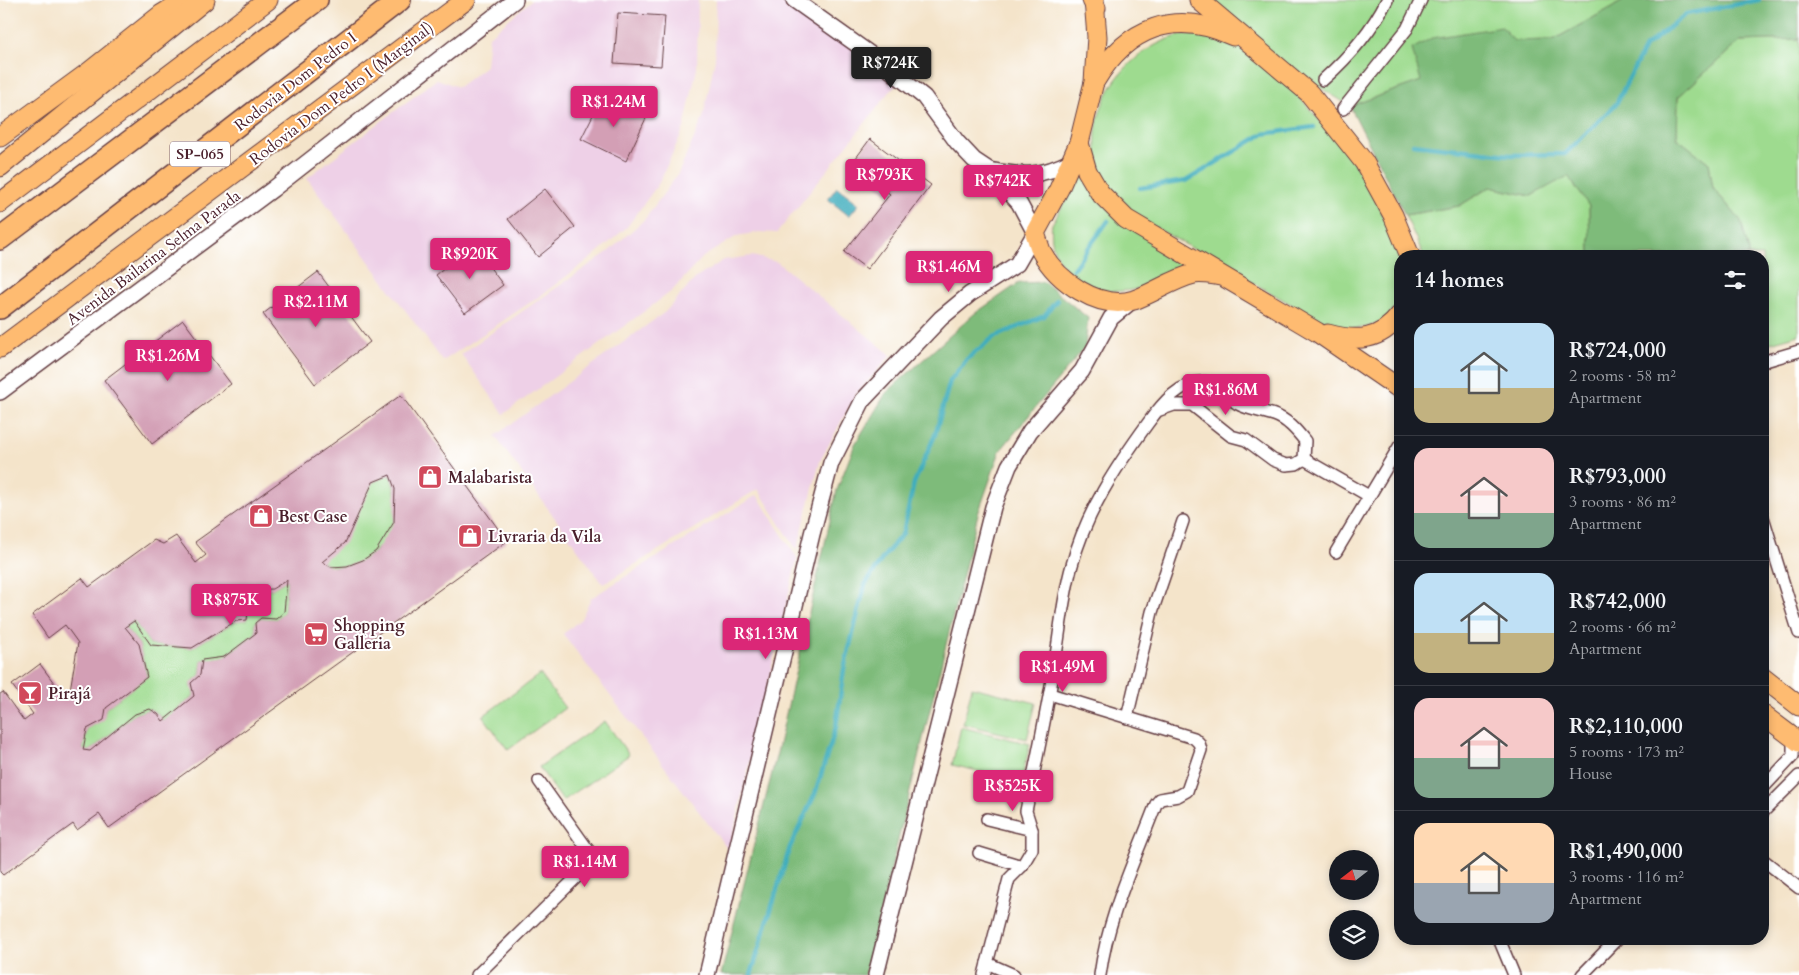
<!DOCTYPE html>
<meta charset="utf-8">
<style>
body{margin:0;font-family:Cardo,serif;background:#20242c;color:#f1f3f6;height:100vh;display:flex;flex-direction:column;font-size:19px;white-space:nowrap}
*{box-sizing:border-box;margin:0}
p{font-size:16px;color:#9ea1a6}
.icon{flex:none;width:28px;height:28px;fill:none;stroke:currentColor;stroke-width:2;stroke-linecap:round;stroke-linejoin:round}
.map{position:relative;flex:1;overflow:hidden}
.drawer{position:absolute;left:1394px;top:250px;width:375px;height:695px;display:flex;flex-direction:column;background:#171b24;border-radius:20px;box-shadow:0 2px 8px #0003}
.drawer>*{flex:none}
.needle{width:32px;rotate:253deg}
.buttons{position:absolute;left:1329px;top:850px;display:grid;gap:10px}
.buttons a{display:grid;place-items:center;width:50px;height:50px;border-radius:50%;background:#171b24;box-shadow:0 2px 8px #0003;font-size:25px}
.price{position:absolute;translate:-50% -42px;padding:0 11px;border-radius:5px;background:#db2777;color:#fff;font-size:16px;line-height:32px;filter:drop-shadow(0 1px 2px #0008)}
.price::after{content:'';position:absolute;left:50%;top:30px;width:15px;height:11px;margin-left:-8px;background:inherit;clip-path:polygon(0 0,100% 0,50% 100%)}
.price.active{background:#222;color:#fff}
ul{padding:0;list-style:none}
li{display:flex;align-items:center;gap:15px;height:125px;padding:0 20px}
li+li{border-top:1px solid #363941}
li span{display:grid;place-items:center;flex:none;width:140px;height:100px;border-radius:15px;color:#555}
li>.icon{margin-inline-start:auto}
span .icon{width:60px;height:60px;fill:#fffc;stroke-width:1}
li b{font-size:21px}
h2{display:flex;justify-content:space-between;align-items:center;height:60px;padding:0 20px;font-size:21px}
.map>svg:first-child{display:block}
.built{fill:#eed0e7}
.green{fill:#9edb8f;stroke:#747d5d}
.forest{fill:#7ebb7a;stroke:#646d52}
.water{fill:#3fadbd;stroke:#446674}
.lines{fill:none;stroke-linecap:round;stroke-linejoin:round}
.stream{stroke:#3fadbd;stroke-width:4.5}
.building{fill:#d39fb5;fill-rule:evenodd}
.minor-casing{stroke:#643d43;stroke-width:14}
.tertiary-casing{stroke:#643d43;stroke-width:18}
.primary-casing{stroke:#643d43;stroke-width:21}
.trunk-casing{stroke:#643d43;stroke-width:21}
.motorway-casing{stroke:#643d43;stroke-width:24}
.minor{stroke:#fff;stroke-width:11}
.tertiary{stroke:#fff;stroke-width:15}
.primary{stroke:#febb71;stroke-width:19}
.trunk{stroke:#febb71;stroke-width:19}
.motorway{stroke:#febb71;stroke-width:21}
.labels{text-anchor:middle;stroke-width:4;stroke-linejoin:round;paint-order:stroke}
.shield{fill:#fff;stroke:#80626b;stroke-width:1}
.shield-label{font-size:15px;font-weight:bold;fill:#4a1f2b}
.street-label{font-size:16px;fill:#4a1f2b;stroke:#fff}
.poi-label{font-size:16px;font-weight:bold;fill:#4a1f2b;stroke:#fff;text-anchor:start}
</style>
<div class="map">
<svg width="1799" height="975" viewBox="0 0 1799 975">
<rect width="100%" height="100%" fill="#fff"/>
<filter id="ink" filterUnits="userSpaceOnUse"><feTurbulence type="fractalNoise" baseFrequency=".02" numOctaves="2"/><feDisplacementMap in="SourceGraphic" scale="10" xChannelSelector="R" yChannelSelector="G"/><feConvolveMatrix kernelMatrix="1 2 1 2 8 2 1 2 1" color-interpolation-filters="sRGB"/></filter>
<filter id="wash" filterUnits="userSpaceOnUse"><feTurbulence type="fractalNoise" baseFrequency=".0096" numOctaves="4" result="noise"/><feDisplacementMap in="SourceGraphic" scale="20" xChannelSelector="R" yChannelSelector="G"/><feGaussianBlur stdDeviation="1.12" result="paint"/><feColorMatrix in="noise" values="0 0 0 0 0 0 0 0 0 0 0 0 0 0 0 0 0 1.4 0 .05"/><feComposite in="paint" operator="in"/></filter>
<g filter="url(#wash)">
<rect width="100%" height="100%" fill="#f4e4ca"/>
<g class="built">
<path d="M532 0H698L697 68 684 128 659 183 627 227 591 258 540 296 443 361 307 178 437 79 458 87 486 66 489 36Z"/>
<path d="M716 0H798L901 78 777 233 759 232 737 236 703 257 672 291 504 414 461 354 608 252 645 219 678 174 703 118 715 59Z"/>
<path d="M752 256 777 262 891 355 856 394 820 461 797 550 758 489 603 584 495 436 665 312 696 278 724 260Z"/>
<path d="M757 495 797 558 729 851 563 634 581 619 591 598Z"/>
</g>
<g class="green">
<path d="M1211 0H1625L1553 40 1513 41 1422 81 1350 106 1256 48Z"/>
<path d="M1186 34 1223 40 1250 53 1294 91 1349 154 1376 199 1400 256V300C1383 329 1365 329 1335 329L1130 213C1121 203 1112 195 1106 183 1074 120 1121 47 1186 34Z"/>
<path d="M1799 39V335L1763 345 1762 256H1748L1749 252 1741 221 1713 188 1709 163 1677 138 1678 97 1740 41Z"/>
<path d="M1082 173 1199 267C1152 284 1110 310 1067 270 1054 257 1050 242 1052 224Z"/>
<path d="M1568 175 1589 206 1590 256H1424L1405 215 1459 206 1490 187 1531 196Z"/>
<path d="M390 475C396 490 398 505 394 521 386 550 350 578 322 562L373 482Z"/>
<path d="M287 580 284 612 276 619 260 618 255 623 256 633 224 657 202 660 200 675 191 683 194 696 163 721 158 714 150 709 135 714 90 751 83 750 87 729 103 720 106 708 147 677 139 644 125 627 134 621 151 645 192 648 236 621 247 620 251 590 272 589Z"/>
<path d="M540 674 565 708 508 750 483 716Z"/>
<path d="M972 687 1036 703 1027 739 963 724Z"/>
<path d="M605 721 629 755 563 801 539 767Z"/>
<path d="M961 727 1030 744 1021 781 952 765Z"/>
</g>
<g class="forest">
<path d="M1625 0H1799V39L1740 41 1678 97 1677 138 1709 163 1713 188 1741 221 1749 252 1748 256H1590L1589 206 1568 176 1531 196 1490 187 1459 206 1405 215 1350 106 1421 81 1412 49 1432 38 1502 27 1514 41 1553 40Z"/>
<path d="M1044 282 1088 318 1085 347 1000 451 978 514 865 975H721L778 749 837 490 855 444 886 393 974 314 1019 283Z"/>
</g>
<path class="water" d="M837 187 859 204 849 216 828 199Z"/>
<g class="lines">
<g class="stream">
<path d="M1413 144 1509 155 1565 154 1616 104 1645 47 1686 14 1759 0"/>
<path d="M1140 188 1186 181 1263 134 1314 127"/>
<path d="M1073 269 1108 221"/>
<path d="M751 975 790 847 815 794 836 727 844 669 865 585 882 559 903 533 914 483 935 435 950 381 967 359 994 337 1044 316 1057 300"/>
</g>
</g>
<g id="blocks">
<g class="building">
<path d="M618 13 665 16 661 66 614 63Z"/>
<path d="M603 95 647 116 626 161 581 139Z"/>
<path d="M870 139 931 185 867 269 844 252 890 194 850 166Z"/>
<path d="M545 189 575 227 538 257 508 219Z"/>
<path d="M474 246 503 285 465 313 436 275Z"/>
<path d="M318 272 370 342 315 384 263 314Z"/>
<path d="M183 320 231 384 152 444 104 380Z"/>
<path d="M401 395 507 541 109 828 99 814 77 830 73 824 3 875 0 872V694L3 692 24 721 33 714 12 685 40 664 63 695 70 690 78 643 65 625 48 638 32 615 82 578 89 587 154 540 163 544 176 536 196 563 206 555 195 542ZM390 475 395 489 394 522 376 551 363 560 347 566 331 567 322 562 345 543 373 482ZM287 580 284 612 276 619 261 618 255 623 256 633 224 657 202 660 200 675 191 683 194 696 163 721 158 714 150 709 135 714 90 751 83 750 87 729 104 720 106 708 147 677 139 644 125 627 134 621 151 645 192 648 236 621 247 620 251 590 272 589Z"/>
</g>
</g>
</g>
<g filter="url(#ink)">
<use href="#blocks" fill-opacity="0" stroke="#643d43" stroke-width="1"/>
<g class="lines">
<defs>
<g id="minor">
<path d="M1323 80C1350 56 1371 32 1387 0"/>
<path d="M1343 109 1407 29 1421 0"/>
<path d="M1762 362 1799 351"/>
<path d="M1304 459 1369 496"/>
<path d="M1762 514 1799 633"/>
<path d="M1336 552 1400 445"/>
<path d="M1050 694 1194 738 1199 743 1201 750 1187 791 1178 796 1160 799 1156 804C1135 860 1108 915 1100 975"/>
<path d="M1127 718 1152 612 1183 521"/>
<path d="M1762 789 1793 756V737"/>
<path d="M1762 813 1799 776"/>
<path d="M987 819 1032 830"/>
<path d="M979 853 1022 866"/>
<path d="M1762 859 1799 888"/>
<path d="M1499 939 1514 975"/>
<path d="M987 963 1014 975"/>
<path d="M477 975 591 863V854L539 781"/>
<path d="M984 975 1009 879 1022 866 1032 849V830L1026 811C1036 761 1047 712 1055 662 1060 631 1063 596 1072 565 1086 512 1116 467 1148 423 1161 405 1181 379 1208 382 1221 384 1227 398 1238 404 1249 410 1262 411 1274 415 1287 419 1297 431 1305 441L1304 459 1296 464 1286 465 1273 460 1246 440 1231 436 1192 405H1174L1157 411"/>
<path d="M1582 975 1617 939"/>
</g>
<g id="tertiary">
<path d="M989 170C1024 177 1040 177 1072 161"/>
<path d="M0 392 273 189 515 0"/>
<path d="M707 975 812 534 831 463 863 400 941 318 970 294 1017 264 1035 233 1019 203 989 170 974 160 957 142 924 97 873 56 794 0"/>
<path d="M876 975 993 507 1009 466 1030 431 1082 371 1111 318 1133 300"/>
</g>
<g id="primary">
<path d="M1094 0 1097 37 1094 82 1079 143 1087 171 1100 193 1126 219 1317 332 1400 389"/>
<path d="M1199 0 1309 93 1364 162 1393 215 1410 256"/>
<path d="M1095 81C1127 27 1175 9 1233 36"/>
<path d="M0 137 89 72 162 14 185 0"/>
<path d="M1079 143 1059 189 1035 233C1037 239 1039 245 1041 251 1057 281 1099 311 1134 300 1154 293 1173 279 1194 274 1202 272 1213 275 1221 276"/>
<path d="M1328 334C1357 342 1380 341 1400 315"/>
<path d="M1762 677 1799 706"/>
<path d="M1762 714 1799 742"/>
</g>
<g id="trunk">
<path d="M1092 0 1096 8"/>
<path d="M0 167 205 0"/>
<path d="M0 203 268 0"/>
<path d="M0 348 466 0"/>
</g>
<g id="motorway">
<path d="M0 239 317 0"/>
<path d="M0 308 400 0"/>
</g>
</defs>
<use href="#minor" class="minor-casing"/>
<use href="#tertiary" class="tertiary-casing"/>
<use href="#primary" class="primary-casing"/>
<use href="#trunk" class="trunk-casing"/>
<use href="#motorway" class="motorway-casing"/>
<use href="#minor" class="minor"/>
<use href="#tertiary" class="tertiary"/>
<use href="#primary" class="primary"/>
<use href="#trunk" class="trunk"/>
<use href="#motorway" class="motorway"/>
</g>
</g>
<defs>
<symbol id="shop-square" viewBox="-11 -11 22 22"><rect x="-9" y="-9" width="18" height="18" rx="4" fill="#d1495b" stroke="#fff"/><path d="M-5-2.5h2.3a2.7 3.5 0 0 1 5.4 0H5L5.5 6h-11ZM-1.5-2.5h3a1.5 2.3 0 0 0-3 0Z" fill="#fff"/></symbol>
<symbol id="supermarket-square" viewBox="-11 -11 22 22"><rect x="-9" y="-9" width="18" height="18" rx="4" fill="#d1495b" stroke="#fff"/><path d="M-6-5.5h2.5l.6 2H6L4.5 2H-2.5L-4.4-4H-6ZM-1.5 3.2a1.3 1.3 0 1 0 .1 0ZM3 3.2a1.3 1.3 0 1 0 .1 0Z" fill="#fff"/></symbol>
<symbol id="bar-square" viewBox="-11 -11 22 22"><rect x="-9" y="-9" width="18" height="18" rx="4" fill="#d1495b" stroke="#fff"/><path d="M-6-5H6L.8 .8V4.5H3.5V6h-7V4.5H-.8V.8Z" fill="#fff"/></symbol>
</defs>
<g fill-rule="evenodd">
<use href="#shop-square" x="416" y="463" width="28" height="28"/>
<use href="#shop-square" x="247" y="502" width="28" height="28"/>
<use href="#shop-square" x="456" y="522" width="28" height="28"/>
<use href="#supermarket-square" x="302" y="620" width="28" height="28"/>
<use href="#bar-square" x="16" y="679" width="28" height="28"/>
</g>
<g class="labels">
<rect class="shield" x="170" y="141.5" width="60" height="25" rx="4"/>
<g class="shield-label">
<text x="200" y="159">SP-065</text>
</g>
<g class="street-label">
<text transform="translate(295 81) rotate(-38)" y="6">Rodovia Dom Pedro I</text>
<text transform="translate(341 93) rotate(-37)" y="6">Rodovia Dom Pedro I (Marginal)</text>
<text transform="translate(153 257) rotate(-37)" y="6">Avenida Bailarina Selma Parada</text>
</g>
<g class="poi-label">
<text x="448" y="483">Malabarista</text>
<text x="278" y="522">Best Case</text>
<text x="488" y="542">Livraria da Vila</text>
<text x="334" y="631">Shopping<tspan x="334" dy="18">Galleria</tspan></text>
<text x="48" y="699">Pirajá</text>
</g>
</g>
</svg>
<div class="buttons">
<a><svg class="needle" viewBox="-14 -14 28 28"><path d="M0-13l5 13h-10z" fill="#e53935"/><path d="M0 13l5-13h-10z" fill="#9ea1a6"/></svg></a>
<a><svg class="icon" aria-label="layers" viewBox="0 0 24 24"><path d="M12 4l9 5-9 5-9-5zM3 14l9 5 9-5"/></svg></a>
</div>
<b class="price active" style="left:891px;top:89px">R$724K</b>
<b class="price" style="left:614px;top:128px">R$1.24M</b>
<b class="price" style="left:885px;top:201px">R$793K</b>
<b class="price" style="left:1003px;top:207px">R$742K</b>
<b class="price" style="left:470px;top:280px">R$920K</b>
<b class="price" style="left:949px;top:293px">R$1.46M</b>
<b class="price" style="left:316px;top:328px">R$2.11M</b>
<b class="price" style="left:168px;top:382px">R$1.26M</b>
<b class="price" style="left:1226px;top:416px">R$1.86M</b>
<b class="price" style="left:231px;top:626px">R$875K</b>
<b class="price" style="left:766px;top:660px">R$1.13M</b>
<b class="price" style="left:1063px;top:693px">R$1.49M</b>
<b class="price" style="left:1013px;top:812px">R$525K</b>
<b class="price" style="left:585px;top:888px">R$1.14M</b>
<section class="drawer">
<h2>14 homes<svg class="icon" aria-label="filters" viewBox="0 0 24 24"><path d="M4 7h16M4 17h16"/><circle cx="9" cy="7" r="2"/><circle cx="15" cy="17" r="2"/></svg></h2>
<ul>
<li><span style="background:linear-gradient(#bfe0f5 65%,#c2b280 0)"><svg class="icon" aria-label="home" viewBox="0 0 24 24"><path d="M3 11l9-7 9 7M6 9v11h12V9"/></svg></span><div><b>R$724,000</b><p>2 rooms · 58 m²</p><p>Apartment</p></div></li>
<li><span style="background:linear-gradient(#f6c9c9 65%,#7fa58c 0)"><svg class="icon" aria-label="home" viewBox="0 0 24 24"><path d="M3 11l9-7 9 7M6 9v11h12V9"/></svg></span><div><b>R$793,000</b><p>3 rooms · 86 m²</p><p>Apartment</p></div></li>
<li><span style="background:linear-gradient(#bfe0f5 60%,#c2b280 0)"><svg class="icon" aria-label="home" viewBox="0 0 24 24"><path d="M3 11l9-7 9 7M6 9v11h12V9"/></svg></span><div><b>R$742,000</b><p>2 rooms · 66 m²</p><p>Apartment</p></div></li>
<li><span style="background:linear-gradient(#f6c9c9 60%,#7fa58c 0)"><svg class="icon" aria-label="home" viewBox="0 0 24 24"><path d="M3 11l9-7 9 7M6 9v11h12V9"/></svg></span><div><b>R$2,110,000</b><p>5 rooms · 173 m²</p><p>House</p></div></li>
<li><span style="background:linear-gradient(#ffd9b3 60%,#9aa5b1 0)"><svg class="icon" aria-label="home" viewBox="0 0 24 24"><path d="M3 11l9-7 9 7M6 9v11h12V9"/></svg></span><div><b>R$1,490,000</b><p>3 rooms · 116 m²</p><p>Apartment</p></div></li>
</ul>
</section>
</div>
